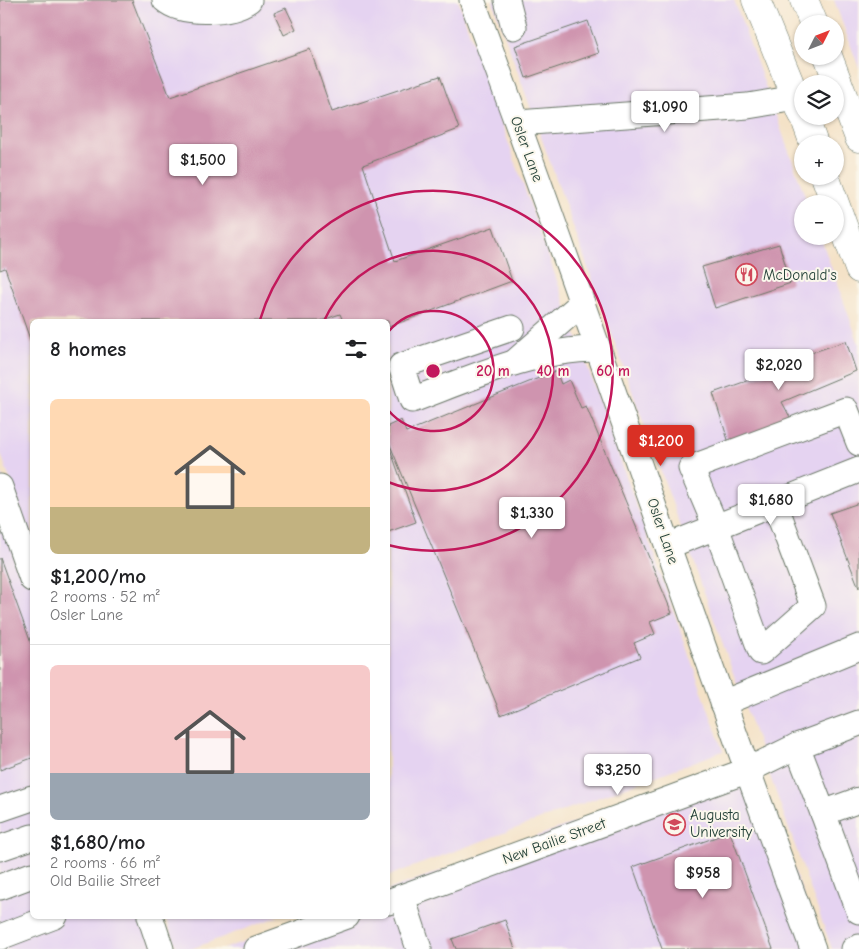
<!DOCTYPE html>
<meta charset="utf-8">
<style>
body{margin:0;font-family:"Comic Neue",sans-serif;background:#f2f2f2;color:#202124;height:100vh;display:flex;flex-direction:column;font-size:19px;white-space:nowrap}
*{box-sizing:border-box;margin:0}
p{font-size:16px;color:#757577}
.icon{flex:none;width:28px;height:28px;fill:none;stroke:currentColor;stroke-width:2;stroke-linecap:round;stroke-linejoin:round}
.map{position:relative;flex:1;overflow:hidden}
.details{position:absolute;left:30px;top:319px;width:360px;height:600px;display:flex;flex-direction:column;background:#fff;border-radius:8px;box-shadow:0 1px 4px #0004}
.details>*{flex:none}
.needle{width:32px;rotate:48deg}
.buttons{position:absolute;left:794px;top:15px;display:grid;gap:10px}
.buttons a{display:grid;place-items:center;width:50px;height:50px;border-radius:50%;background:#fff;box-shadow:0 1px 4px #0004;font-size:25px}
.price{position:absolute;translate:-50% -42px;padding:0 11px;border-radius:5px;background:#fff;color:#222;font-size:16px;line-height:32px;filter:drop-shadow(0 1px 2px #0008)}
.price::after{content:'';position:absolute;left:50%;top:30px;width:15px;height:11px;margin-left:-8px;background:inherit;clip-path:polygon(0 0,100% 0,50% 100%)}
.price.on{background:#d93025;color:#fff}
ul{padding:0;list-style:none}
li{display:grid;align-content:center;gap:10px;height:265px;padding:0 20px}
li+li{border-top:1px solid #e0e0e0}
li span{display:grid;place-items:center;height:155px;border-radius:8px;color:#555}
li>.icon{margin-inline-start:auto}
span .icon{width:90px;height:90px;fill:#fffc;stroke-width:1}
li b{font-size:21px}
h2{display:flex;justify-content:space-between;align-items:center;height:60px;padding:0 20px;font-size:21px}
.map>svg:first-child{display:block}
.built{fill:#e5d3f1}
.building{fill:#cf94af}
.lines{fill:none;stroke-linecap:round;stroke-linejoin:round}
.minor-casing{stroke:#6a7767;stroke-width:27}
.major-casing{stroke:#6a7767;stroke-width:29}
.minor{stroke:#fff;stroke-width:25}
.major{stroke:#fff;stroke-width:28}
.ring{fill:none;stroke:#c2185b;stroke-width:2.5}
.labels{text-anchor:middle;stroke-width:4;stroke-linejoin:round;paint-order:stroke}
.street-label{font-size:15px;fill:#1f3d34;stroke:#fbf7ec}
.poi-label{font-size:15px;fill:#1f3d34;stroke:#fbf7ec;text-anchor:start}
.centre{fill:#c2185b;stroke:#fbf7ec;stroke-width:2.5}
.ring-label{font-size:15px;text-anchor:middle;font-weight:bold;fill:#c2185b;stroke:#fbf7ec;stroke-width:4;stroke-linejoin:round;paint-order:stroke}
</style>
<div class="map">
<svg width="859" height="949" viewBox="0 0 859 949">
<rect width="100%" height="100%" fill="#fbf7ec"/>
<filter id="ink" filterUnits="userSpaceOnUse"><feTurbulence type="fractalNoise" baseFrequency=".02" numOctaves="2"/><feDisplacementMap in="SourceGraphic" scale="10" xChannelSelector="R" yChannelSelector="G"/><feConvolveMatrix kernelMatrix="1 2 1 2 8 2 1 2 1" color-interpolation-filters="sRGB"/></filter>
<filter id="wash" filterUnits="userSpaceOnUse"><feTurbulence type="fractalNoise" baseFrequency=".0096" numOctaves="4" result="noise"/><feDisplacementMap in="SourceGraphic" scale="20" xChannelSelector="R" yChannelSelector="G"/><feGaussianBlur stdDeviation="1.12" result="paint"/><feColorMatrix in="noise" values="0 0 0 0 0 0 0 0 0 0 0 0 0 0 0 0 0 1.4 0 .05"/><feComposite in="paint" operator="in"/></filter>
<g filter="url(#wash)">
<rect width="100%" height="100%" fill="#f4e2c7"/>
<g class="built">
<path d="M0 0H458L723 751 388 876V321H32V543L0 451Z"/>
<path d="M492 0H734L808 204H802V236H820L859 344V949H832Z"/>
<path d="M834 0H859V68L849 41Z"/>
<path d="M0 469 32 562V916H157L168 949H0Z"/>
<path d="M753 758 823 949H223L314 916H388V890Z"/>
<path d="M165 916H279L191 949H177Z"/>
</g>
<g id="blocks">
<g class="building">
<path d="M0 0H132L170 97 310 49 332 112 440 76 459 129 363 165 395 261 493 227 512 281 388 327V321H343L340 314 320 321H32V345L5 268 0 270Z"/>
<path d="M286 8 296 29 284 35 274 13Z"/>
<path d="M588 21 599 53 526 78 515 46Z"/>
<path d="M779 244 791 283 715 308 702 267Z"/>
<path d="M846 341 856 371 782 402 791 419 729 443 713 393 802 361 799 357Z"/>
<path d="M556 371 561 384 569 380 581 408 586 406 672 613 650 622 655 634 634 643 640 657 501 715 388 440V426L401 420 406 432Z"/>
<path d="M388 443 416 522 388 532Z"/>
<path d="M859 503V588L830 513Z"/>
<path d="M0 558 32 646V758L0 770Z"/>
<path d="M730 832 773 949H662L633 867Z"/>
<path d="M505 920 515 949H456L452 939Z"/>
</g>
</g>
</g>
<g filter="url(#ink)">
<use href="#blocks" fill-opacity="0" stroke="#6a7767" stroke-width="1"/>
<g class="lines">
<defs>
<g id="minor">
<path d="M165 0C182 15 231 13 249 0"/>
<path d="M472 0C590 315 695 634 813 949"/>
<path d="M507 0 514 27"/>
<path d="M518 123 748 106 802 97"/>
<path d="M512 328 401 366 412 400C471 378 534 349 598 349"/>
<path d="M515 362 582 303"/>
<path d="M0 487 32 579"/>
<path d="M775 504 813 606 761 652 716 527 691 468 846 410 859 443"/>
<path d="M668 546 859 470"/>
<path d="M723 703 859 647"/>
<path d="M797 746 823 813 859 800"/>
<path d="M0 809 32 798"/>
<path d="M823 813 859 911"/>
<path d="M0 848 32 837"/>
<path d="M0 887 32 875"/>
<path d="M402 897 419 949"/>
<path d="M388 902 746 771 797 746 859 723"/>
<path d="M150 916 161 949"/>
<path d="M0 937 55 916"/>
<path d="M256 949 347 916"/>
<path d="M854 949 859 947"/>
</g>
<g id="major">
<path d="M756 0 802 113"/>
<path d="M804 0 814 24"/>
<path d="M828 56 859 138"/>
<path d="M804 116 814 144"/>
<path d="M825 176 859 269"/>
</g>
</defs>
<use href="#minor" class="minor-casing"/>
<use href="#major" class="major-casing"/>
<use href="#minor" class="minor"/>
<use href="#major" class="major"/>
</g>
</g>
<g class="ring">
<path d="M388 332A60 60 0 1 1 388 410"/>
<path d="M324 321A120 120 0 1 1 388 482"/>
<path d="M260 320A180 180 0 1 1 388 545"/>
</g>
<defs>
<symbol id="restaurant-ring" viewBox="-11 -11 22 22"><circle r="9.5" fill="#fbf7ec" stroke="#d1495b" stroke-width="1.5"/><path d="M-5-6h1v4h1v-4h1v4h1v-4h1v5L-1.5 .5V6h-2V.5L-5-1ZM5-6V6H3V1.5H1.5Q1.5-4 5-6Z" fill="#d1495b"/></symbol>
<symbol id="university-ring" viewBox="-11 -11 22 22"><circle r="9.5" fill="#fbf7ec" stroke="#d1495b" stroke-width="1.5"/><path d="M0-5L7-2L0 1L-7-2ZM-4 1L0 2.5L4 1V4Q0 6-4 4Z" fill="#d1495b"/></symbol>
</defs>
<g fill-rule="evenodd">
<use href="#restaurant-ring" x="734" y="262" width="25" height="25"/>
<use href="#university-ring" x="662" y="812" width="25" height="25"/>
</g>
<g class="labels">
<g class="street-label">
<text transform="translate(527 149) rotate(70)" y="5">Osler Lane</text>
<text transform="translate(663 531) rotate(71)" y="5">Osler Lane</text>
<text transform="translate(554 841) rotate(-20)" y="5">New Bailie Street</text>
</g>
<g class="poi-label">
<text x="763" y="280">McDonald's</text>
<text x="690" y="820">Augusta<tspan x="690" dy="17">University</tspan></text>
</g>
</g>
<circle cx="433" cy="371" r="8" class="centre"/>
<g class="ring-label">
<text x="493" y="376">20 m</text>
<text x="553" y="376">40 m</text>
<text x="613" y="376">60 m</text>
</g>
</svg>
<div class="buttons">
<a><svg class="needle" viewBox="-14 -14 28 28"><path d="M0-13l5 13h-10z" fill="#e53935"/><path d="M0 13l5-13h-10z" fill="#757577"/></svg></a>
<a><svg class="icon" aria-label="layers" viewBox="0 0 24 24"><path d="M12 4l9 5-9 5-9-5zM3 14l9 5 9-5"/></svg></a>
<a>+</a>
<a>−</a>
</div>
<b class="price" style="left:665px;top:133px">$1,090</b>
<b class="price" style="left:203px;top:186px">$1,500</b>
<b class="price" style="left:779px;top:391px">$2,020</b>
<b class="price on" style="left:661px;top:467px">$1,200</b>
<b class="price" style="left:771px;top:526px">$1,680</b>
<b class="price" style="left:532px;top:539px">$1,330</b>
<b class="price" style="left:618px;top:796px">$3,250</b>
<b class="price" style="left:703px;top:899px">$958</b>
<section class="details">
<h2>8 homes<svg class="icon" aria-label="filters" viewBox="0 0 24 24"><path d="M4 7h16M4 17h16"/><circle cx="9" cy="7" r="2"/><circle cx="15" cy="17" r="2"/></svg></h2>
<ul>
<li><span style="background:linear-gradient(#ffd9b3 70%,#c2b280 0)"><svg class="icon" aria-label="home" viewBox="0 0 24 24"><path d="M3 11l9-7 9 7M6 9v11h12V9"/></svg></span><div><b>$1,200/mo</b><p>2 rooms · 52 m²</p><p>Osler Lane</p></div></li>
<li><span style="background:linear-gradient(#f6c9c9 70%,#9aa5b1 0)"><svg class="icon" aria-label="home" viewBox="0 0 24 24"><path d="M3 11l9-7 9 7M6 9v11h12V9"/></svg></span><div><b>$1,680/mo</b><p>2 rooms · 66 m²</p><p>Old Bailie Street</p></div></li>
</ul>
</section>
</div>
